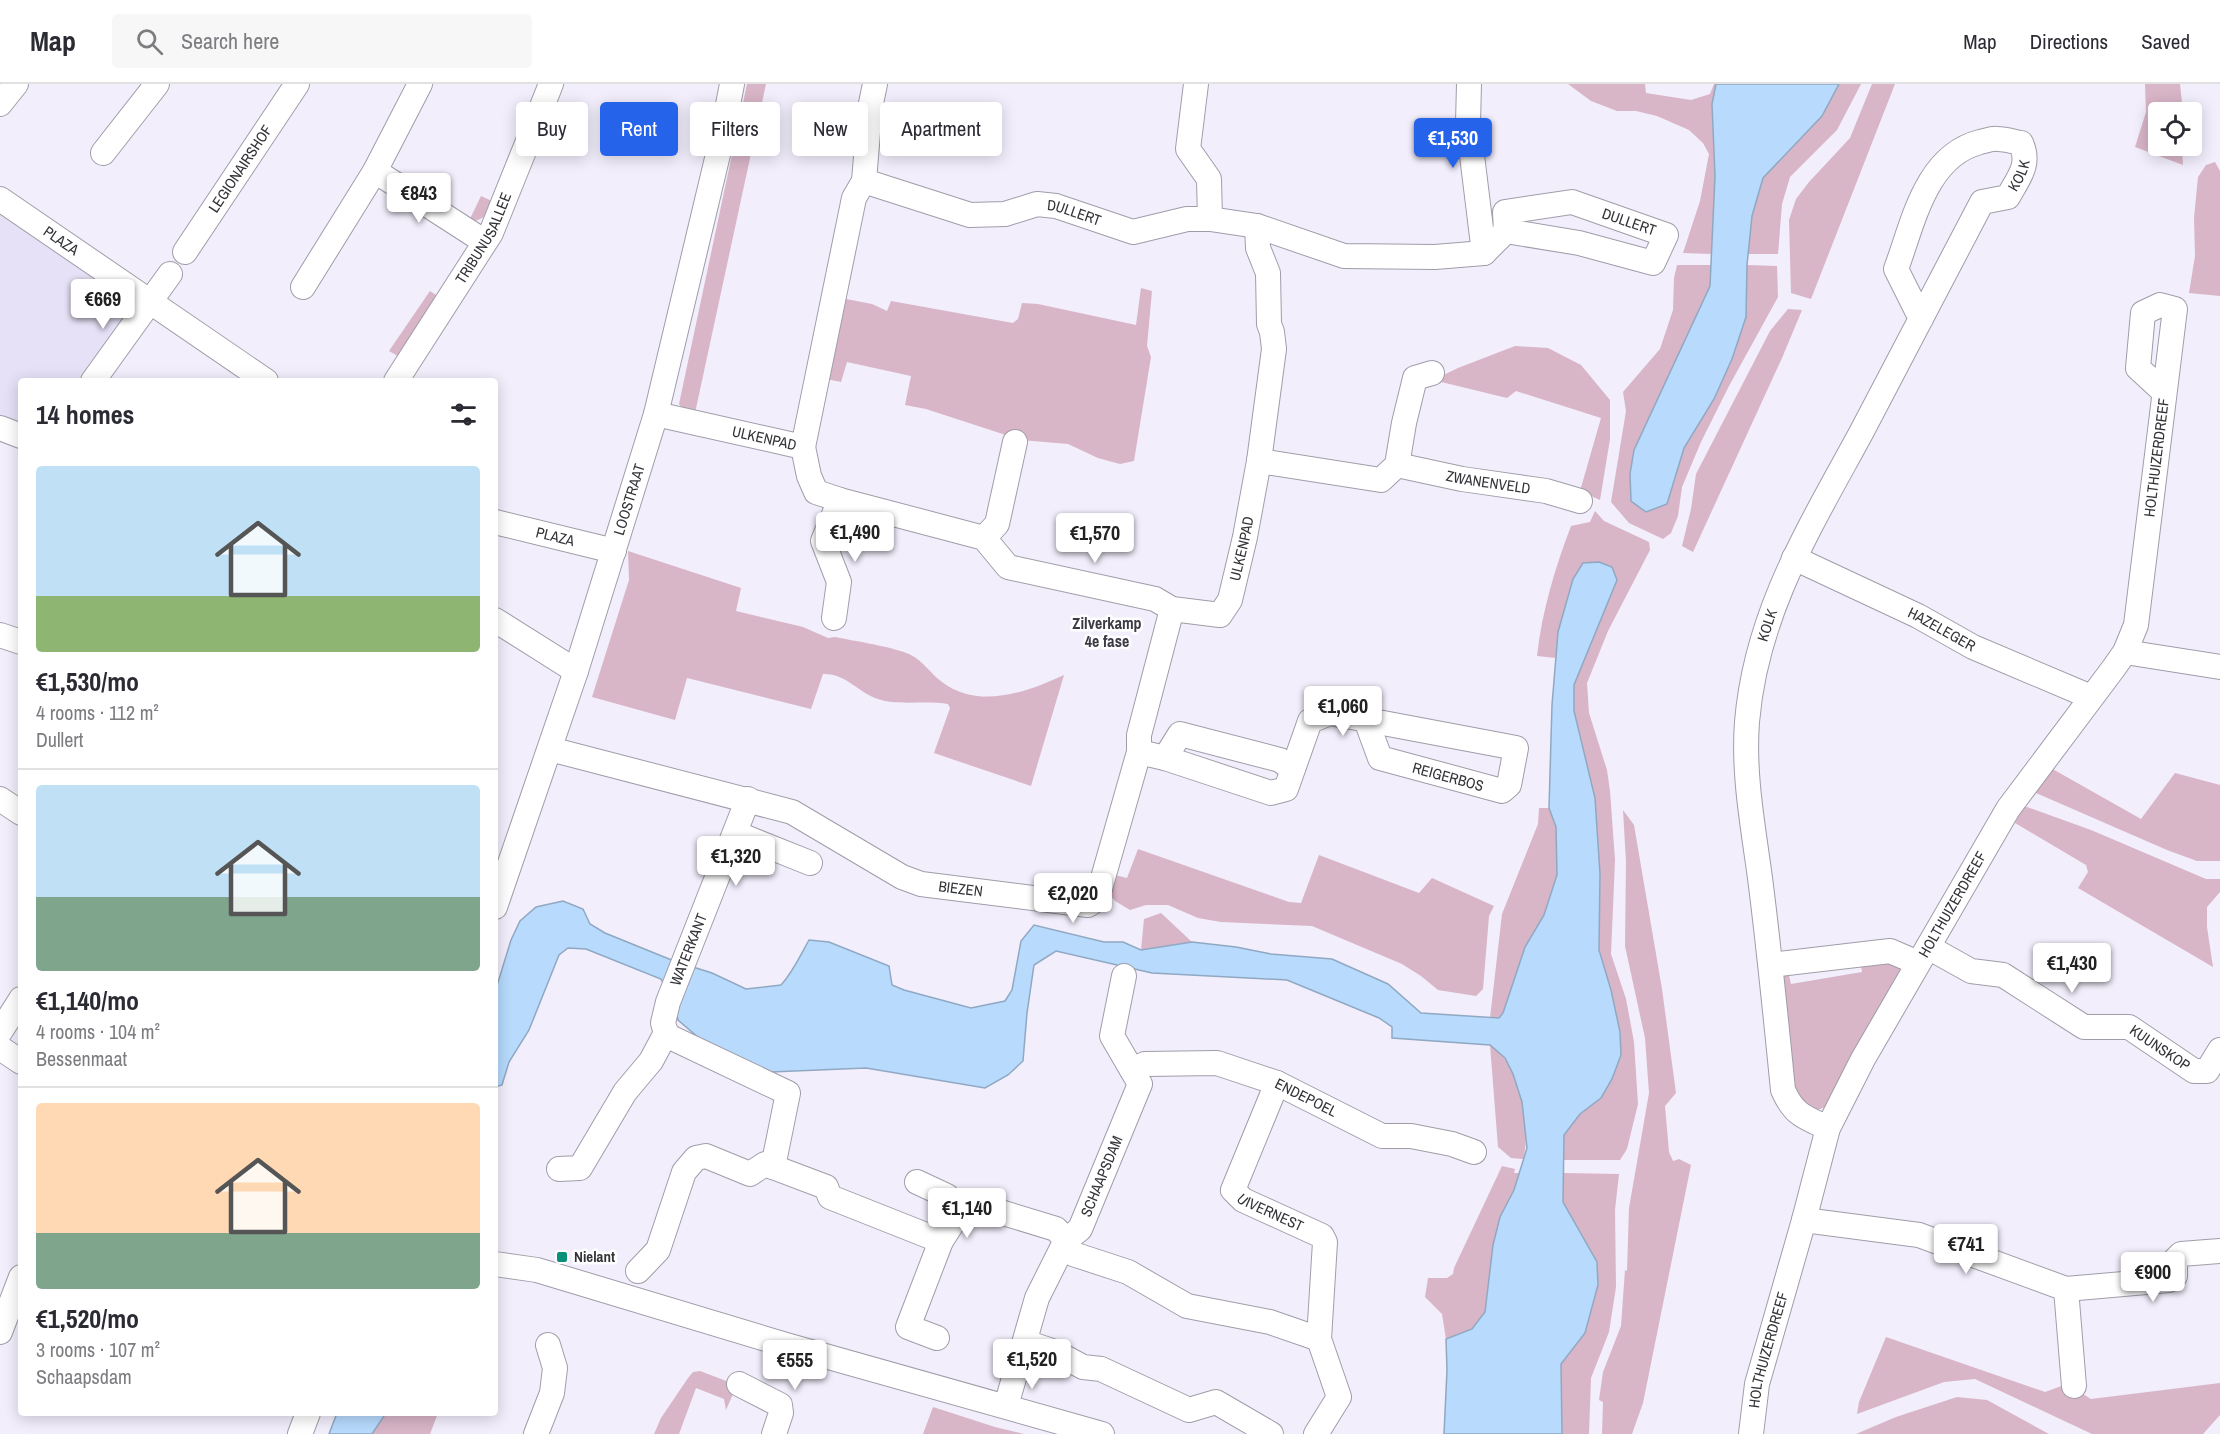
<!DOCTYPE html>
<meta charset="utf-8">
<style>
body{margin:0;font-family:"Archivo Narrow",sans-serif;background:#f7f7f7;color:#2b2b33;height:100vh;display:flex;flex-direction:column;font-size:22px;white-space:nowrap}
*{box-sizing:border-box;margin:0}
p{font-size:20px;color:#7c7c81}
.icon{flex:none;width:33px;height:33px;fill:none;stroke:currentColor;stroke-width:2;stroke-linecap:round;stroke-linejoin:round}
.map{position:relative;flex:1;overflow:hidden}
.drawer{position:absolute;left:18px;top:294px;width:480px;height:1038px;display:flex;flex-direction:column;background:#fff;border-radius:6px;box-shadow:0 3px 15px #0003}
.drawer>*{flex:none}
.top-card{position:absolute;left:516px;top:18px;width:570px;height:54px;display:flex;gap:12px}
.buttons{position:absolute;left:2148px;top:18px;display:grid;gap:12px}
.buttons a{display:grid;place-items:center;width:54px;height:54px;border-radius:6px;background:#fff;box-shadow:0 3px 15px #0003;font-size:30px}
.price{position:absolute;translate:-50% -51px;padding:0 14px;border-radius:6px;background:#fff;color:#222;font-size:20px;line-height:39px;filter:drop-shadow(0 2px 3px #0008)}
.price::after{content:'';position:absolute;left:50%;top:36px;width:18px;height:14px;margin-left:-9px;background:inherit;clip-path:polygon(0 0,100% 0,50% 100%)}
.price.active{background:#2563eb;color:#fff}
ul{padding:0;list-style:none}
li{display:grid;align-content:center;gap:12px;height:318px;padding:0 18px}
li+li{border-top:2px solid #e1e1e2}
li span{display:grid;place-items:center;height:186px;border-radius:6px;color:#555}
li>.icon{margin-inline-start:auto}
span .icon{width:108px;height:108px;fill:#fffc;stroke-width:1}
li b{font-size:26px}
h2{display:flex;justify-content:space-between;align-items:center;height:72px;padding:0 18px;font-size:26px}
.chip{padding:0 21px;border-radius:6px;background:#fff;box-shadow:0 3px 15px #0003;font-size:21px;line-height:54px}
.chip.active{background:#2563eb;color:#fff}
header{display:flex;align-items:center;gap:36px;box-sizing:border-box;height:84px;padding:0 30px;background:#fff;border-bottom:2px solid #e1e1e2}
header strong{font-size:28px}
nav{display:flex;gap:33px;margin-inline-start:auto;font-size:21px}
.search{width:420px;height:54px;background:#f7f7f7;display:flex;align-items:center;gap:15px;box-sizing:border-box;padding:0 21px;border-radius:6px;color:#7c7c81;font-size:22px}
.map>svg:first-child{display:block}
.built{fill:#e6e1f6}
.green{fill:#d8b5c7}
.water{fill:#b7dafd;stroke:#90a8c2;stroke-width:1.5}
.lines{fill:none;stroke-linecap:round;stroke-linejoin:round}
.minor-casing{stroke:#a09da9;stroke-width:26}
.minor{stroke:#fff;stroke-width:24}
.poi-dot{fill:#099079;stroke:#fefefe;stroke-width:2}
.labels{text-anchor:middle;stroke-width:5;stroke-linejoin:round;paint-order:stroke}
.street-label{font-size:15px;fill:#343338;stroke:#fefefe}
.poi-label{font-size:15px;font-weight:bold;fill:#343338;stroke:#fefefe;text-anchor:start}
.neighbourhood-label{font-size:16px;font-weight:bold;fill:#3c3a44;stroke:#fefefe}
</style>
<header>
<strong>Map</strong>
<div class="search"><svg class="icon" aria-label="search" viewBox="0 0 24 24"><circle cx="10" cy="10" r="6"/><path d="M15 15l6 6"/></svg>Search here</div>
<nav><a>Map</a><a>Directions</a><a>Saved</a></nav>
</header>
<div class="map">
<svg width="2220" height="1350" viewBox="0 0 2220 1350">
<rect width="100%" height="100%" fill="#f2eefc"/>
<path class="built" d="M0 128 137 221 86 297H21V342L0 334Z"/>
<g class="green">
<path d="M747 0H766L695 329 685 327 679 320Z"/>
<path d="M1568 0H1645L1646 9 1691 16 1710 10 1714 0H1716L1712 20 1715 92 1712 170 1683 169 1700 117 1709 70 1703 59 1689 46 1657 32 1636 27H1617L1591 17Z"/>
<path d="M1839 0H1861L1837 46 1790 93 1782 120 1778 170H1748L1752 132 1763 94 1822 32Z"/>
<path d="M1872 0H1895L1811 215 1791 209 1789 136 1796 115 1809 98 1850 54Z"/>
<path d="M2145 0H2180L2183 28H2158V62H2182L2183 81 2135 63 2146 28Z"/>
<path d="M2215 78 2220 87V212L2189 209 2195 172 2194 134 2198 93 2206 81Z"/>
<path d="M481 112 494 118C488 129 483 138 469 137Z"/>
<path d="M1677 181H1711L1710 202 1634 366 1667 419 1684 364 1714 315 1746 233 1747 181 1777 182 1778 213 1729 302 1701 358 1682 403 1678 432 1671 449 1663 455 1629 439 1611 418 1626 327 1623 308 1660 265 1673 226 1674 194Z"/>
<path d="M1141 204 1152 207 1147 262 1151 273 1134 377 1120 380 1098 374 1068 360 1021 356 926 325 905 321 911 292 847 278 841 298 826 295 841 214 872 220 887 227 891 217 1013 239 1018 235 1022 219 1038 220 1136 241Z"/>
<path d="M430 207 442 215 401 274 389 267Z"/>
<path d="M1788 225 1802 226 1782 274 1693 468 1682 462 1691 425 1696 390 1770 247Z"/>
<path d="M1515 262 1548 264 1581 281 1610 316V355L1600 416 1580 407 1601 334 1516 307 1507 314 1433 296 1458 284Z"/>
<path d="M1595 427 1604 437 1649 458 1650 466 1608 547 1587 599 1589 629 1607 686 1610 707 1615 776 1611 870 1626 915 1634 958 1638 1020 1627 1065 1620 1076H1563L1564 1051 1580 1030 1601 1014 1621 971 1620 948 1611 906 1599 866 1600 790 1595 714 1574 627V601L1617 496 1558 548 1556 574 1537 572C1542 527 1555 484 1571 442L1590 438Z"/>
<path d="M628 467 741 504 736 527 803 543 828 554 835 553C854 557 895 563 911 571 924 578 931 590 942 598 979 626 1027 608 1064 591L1031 702 934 669 950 624 948 620C926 616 898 622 878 615 857 608 846 589 823 590L811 625 687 594 675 636 592 613 629 496Z"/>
<path d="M2049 683 2141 735 2175 689 2220 701V777H2197L2167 766 2036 709 2035 706Z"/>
<path d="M2024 722 2091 746 2206 795H2220V808L2207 823V843L2213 883 2078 804 2088 788 2086 781 2015 739Z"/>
<path d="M1539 724H1549L1556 743 1557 791 1544 831 1525 863 1503 929 1499 934H1490L1502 830 1538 740Z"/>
<path d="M1623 726 1634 741 1662 905 1676 1009 1665 1022 1669 1068 1673 1077 1679 1075 1691 1081 1643 1319 1632 1350H1602L1603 1318 1599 1316 1603 1288 1621 1242 1625 1186 1627 1187 1629 1124 1649 1009 1645 954 1625 862 1626 778Z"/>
<path d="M1138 765 1289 818 1301 819 1319 771 1419 809 1432 794 1494 822 1489 832 1483 905 1476 912 1438 906 1421 892 1402 880 1312 842 1221 838 1198 834 1168 821H1146L1130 826 1115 817 1106 806 1111 790 1127 794Z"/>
<path d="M1161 829 1192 858 1141 866 1144 835Z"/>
<path d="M1860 874 1906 879 1827 1023 1816 1026 1797 1014 1791 1007 1777 884 1787 883 1791 900 1862 888Z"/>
<path d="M1490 961C1495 965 1500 969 1504 974 1521 993 1531 1051 1523 1075L1511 1074 1498 1063Z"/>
<path d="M1502 1082 1515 1085 1514 1089H1519L1514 1106 1500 1133 1485 1229 1472 1245 1446 1255 1442 1230 1425 1213 1428 1194H1447L1453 1190 1454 1184Z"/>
<path d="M1563 1089 1619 1090 1615 1126 1616 1203 1609 1248 1591 1294 1589 1350H1562L1561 1280 1585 1249 1598 1201 1597 1178 1563 1119Z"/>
<path d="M1886 1253 2045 1308 2067 1300 2091 1315 2220 1299V1331L2203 1350H2092L1975 1295 1944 1298 1857 1330 1859 1318Z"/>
<path d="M700 1287 737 1301 726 1326 724 1315 696 1304 679 1350H654L661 1334 688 1294 693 1288Z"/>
<path d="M1957 1313 1987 1316 2049 1350H1856L1896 1333Z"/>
<path d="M933 1323 995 1343 1024 1350H923Z"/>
<path d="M386 1329H438L430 1350H372Z"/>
</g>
<g class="water">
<path d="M1716 0H1839L1822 32 1763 94 1752 132 1747 181 1746 233 1732 275 1714 315 1684 364 1667 420 1646 428 1631 417 1630 390 1634 366 1710 202 1715 92 1712 20Z"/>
<path d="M1599 478 1612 483 1617 496 1574 601V627L1595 714 1600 790 1599 866 1611 906 1620 948 1621 971 1612 995 1601 1014 1580 1030 1564 1051 1563 1118 1597 1178 1598 1201 1585 1249 1561 1280 1562 1350H1444L1447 1286 1446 1255 1472 1245 1485 1228 1493 1161 1500 1133 1514 1106 1527 1064 1522 1018 1513 990 1505 974 1490 961 1392 954V943L1379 934 1287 896 1152 889 1056 867 1034 881 1027 929 1023 977 1008 991 985 1004 866 984 771 988 699 954 678 936 676 926 661 895 586 865 568 864 559 871 529 946 509 978 502 1001 495 1003V908L511 856 520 837 536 823 563 817 583 825 590 840 605 849 674 877 712 889 746 905 781 901C793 888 800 872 809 856L829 858 889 882 892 901 904 906 971 924 1005 917 1012 906 1021 857 1034 841 1104 858H1123L1141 866 1192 858 1236 863 1271 870 1332 875 1388 900 1421 929 1499 934 1503 929 1525 863 1544 831 1557 791 1556 743 1549 724 1552 621 1558 548 1573 495 1583 479Z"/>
<path d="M337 1329H386L372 1350H329Z"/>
</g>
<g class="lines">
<defs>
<g id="minor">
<path d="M1196 0 1188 65 1209 95 1210 135"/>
<path d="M1469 0 1468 39 1484 169"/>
<path d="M0 20 16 0"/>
<path d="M103 69 157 0"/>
<path d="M375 87 485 158"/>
<path d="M864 97 870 24 875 0"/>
<path id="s1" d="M0 115 266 297"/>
<path d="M1572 118 1666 151 1653 179 1579 159 1506 147 1505 128Z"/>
<path id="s2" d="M185 168 297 0"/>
<path d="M303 203 375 87 420 0"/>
<path d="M93 297 170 190"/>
<path id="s3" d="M396 297 491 149 551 0"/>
<path id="s4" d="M656 330 803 363 809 392 816 408 840 416 984 454 1008 483 1155 515 1172 525 1220 531 1230 516 1245 453 1259 377 1274 265 1272 248 1269 240 1268 189 1258 164 1257 142"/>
<path d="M0 344 21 352"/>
<path id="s5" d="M803 363 854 114 864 97 970 131 1005 130 1037 120 1056 122 1133 148 1187 135H1210L1257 142 1344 172 1435 173 1484 169 1506 147"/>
<path d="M1259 377 1381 396 1397 381 1404 339 1415 294 1432 289"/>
<path id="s6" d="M1397 381 1462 395 1546 407 1580 417"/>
<path id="s7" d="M495 438 614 467"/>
<path d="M984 454 997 440 1015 358"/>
<path id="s8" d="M1794 474 1918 532 1973 563 2091 613"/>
<path d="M834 534 839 498 823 457 840 416"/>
<path d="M495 536 576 587"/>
<path d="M0 551 21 558"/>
<path d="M2125 568 2220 583"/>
<path id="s9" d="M550 665 792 728 902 793 921 800 1088 821 1097 815 1139 668V651L1172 525"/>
<path d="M1139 668 1165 674 1271 709 1286 705 1310 637 1330 629 1516 664 1509 701 1502 707 1380 674 1366 636"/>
<path d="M1165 674 1180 650 1280 676 1292 685"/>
<path d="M0 715 21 729"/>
<path d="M735 749 810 779"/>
<path id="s10" d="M495 823 576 587 656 330 720 62 732 0"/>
<path id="s11" d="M1928 863 1971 887 2003 891 2084 943H2129L2194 987H2207L2220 966"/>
<path d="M1771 881 1890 867 1918 879"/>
<path d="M0 948 21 915"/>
<path d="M666 949 670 953 788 1009 773 1083"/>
<path d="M0 964 21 978"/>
<path id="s12" d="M1132 986 1145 980 1217 979 1277 999 1382 1052H1411L1452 1060 1474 1068"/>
<path id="s13" d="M1277 999 1233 1106 1243 1116 1322 1152 1325 1158 1319 1255 1339 1313 1316 1350"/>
<path id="s14" d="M1828 1044C1804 1033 1794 1031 1783 1006 1776 935 1769 864 1760 794 1753 742 1743 690 1747 638 1756 529 1810 443 1861 349 1901 272 1942 195 1982 118L2008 113C2018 94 2031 81 2021 59 2014 58 2006 55 1998 55 1992 54 1986 57 1980 58 1925 72 1913 140 1896 185L1921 235"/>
<path id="s15" d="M559 1085 580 1084 625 1008 651 977 666 949 663 939 668 918 748 715"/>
<path d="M917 1098 947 1112 959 1129"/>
<path d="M1804 1136 1919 1151 2066 1205 2074 1302"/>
<path d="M495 1180 537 1186 786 1261 1102 1350"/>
<path d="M638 1187 658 1166 684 1088 696 1074 706 1072 750 1090 765 1080 826 1103 830 1113 941 1157"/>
<path d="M2066 1205 2169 1196 2175 1192V1176L2181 1170 2220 1167"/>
<path d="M0 1248 21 1193"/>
<path d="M937 1254 908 1243 941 1157 959 1129 997 1127 1056 1145 1066 1156 1073 1170 1128 1188 1187 1222 1270 1238 1319 1255"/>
<path d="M1025 1258 1055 1268 1083 1283 1101 1285 1189 1326 1216 1318 1271 1350"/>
<path d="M739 1300 780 1321 781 1329 774 1350"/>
<path id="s16" d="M1006 1322 1037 1214 1066 1156 1080 1145 1140 1000 1112 952 1124 892"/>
<path d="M300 1350 308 1329"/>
<path d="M536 1350 552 1309 555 1284 548 1261"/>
<path id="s17" d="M1751 1350 1757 1300 1804 1136 1828 1044 1863 975 2008 725 2113 585 2125 568 2136 541 2175 225 2160 221 2143 229 2138 284 2164 308"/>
</g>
</defs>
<use href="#minor" class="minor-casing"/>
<use href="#minor" class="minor"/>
</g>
<rect class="poi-dot" x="556" y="1167" width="12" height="12" rx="3"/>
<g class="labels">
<g class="street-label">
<text dy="5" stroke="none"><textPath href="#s2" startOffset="100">LEGIONAIRSHOF</textPath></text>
<text dy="5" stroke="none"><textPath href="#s14" startOffset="1056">KOLK</textPath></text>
<text dy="5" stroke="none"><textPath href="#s5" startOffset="492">DULLERT</textPath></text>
<text transform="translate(1629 138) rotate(19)" y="5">DULLERT</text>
<text dy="5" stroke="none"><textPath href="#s3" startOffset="168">TRIBUNUSALLEE</textPath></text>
<text dy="5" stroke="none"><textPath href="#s1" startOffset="74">PLAZA</textPath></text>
<text dy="5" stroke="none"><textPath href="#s4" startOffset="111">ULKENPAD</textPath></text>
<text dy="5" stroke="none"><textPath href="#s17" startOffset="1076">HOLTHUIZERDREEF</textPath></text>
<text dy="5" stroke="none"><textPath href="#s6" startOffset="93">ZWANENVELD</textPath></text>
<text dy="5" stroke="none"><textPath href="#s10" startOffset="429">LOOSTRAAT</textPath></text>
<text dy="5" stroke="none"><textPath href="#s7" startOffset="62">PLAZA</textPath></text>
<text dy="5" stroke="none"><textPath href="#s4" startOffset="699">ULKENPAD</textPath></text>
<text dy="5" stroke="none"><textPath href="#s14" startOffset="530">KOLK</textPath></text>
<text dy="5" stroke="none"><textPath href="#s8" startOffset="164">HAZELEGER</textPath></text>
<text transform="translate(1448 693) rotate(15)" y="5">REIGERBOS</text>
<text dy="5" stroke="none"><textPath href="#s9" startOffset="438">BIEZEN</textPath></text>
<text dy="5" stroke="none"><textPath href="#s17" startOffset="572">HOLTHUIZERDREEF</textPath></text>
<text dy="5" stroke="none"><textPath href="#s15" startOffset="270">WATERKANT</textPath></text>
<text dy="5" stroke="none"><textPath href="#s11" startOffset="260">KUUNSKOP</textPath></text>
<text dy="5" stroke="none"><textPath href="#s12" startOffset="182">ENDEPOEL</textPath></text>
<text dy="5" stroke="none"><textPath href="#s16" startOffset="252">SCHAAPSDAM</textPath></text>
<text dy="5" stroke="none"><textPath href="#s13" startOffset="160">UIVERNEST</textPath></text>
<text dy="5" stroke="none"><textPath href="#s17" startOffset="86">HOLTHUIZERDREEF</textPath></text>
</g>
<g class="poi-label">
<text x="574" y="1178">Nielant</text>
</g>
<g class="neighbourhood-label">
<text x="1107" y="545">Zilverkamp<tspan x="1107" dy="18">4e fase</tspan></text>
</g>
</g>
</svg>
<div class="buttons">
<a><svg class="icon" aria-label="locate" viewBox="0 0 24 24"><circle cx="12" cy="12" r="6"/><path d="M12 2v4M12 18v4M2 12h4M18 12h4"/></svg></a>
</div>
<b class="price active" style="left:1453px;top:85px">€1,530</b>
<b class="price" style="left:419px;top:140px">€843</b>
<b class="price" style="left:103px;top:246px">€669</b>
<b class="price" style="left:855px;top:479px">€1,490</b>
<b class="price" style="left:1095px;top:480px">€1,570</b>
<b class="price" style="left:1343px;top:653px">€1,060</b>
<b class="price" style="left:736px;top:803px">€1,320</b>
<b class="price" style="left:1073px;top:840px">€2,020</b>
<b class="price" style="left:2072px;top:910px">€1,430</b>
<b class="price" style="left:967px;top:1155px">€1,140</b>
<b class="price" style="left:1966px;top:1191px">€741</b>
<b class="price" style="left:2153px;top:1219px">€900</b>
<b class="price" style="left:1032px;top:1306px">€1,520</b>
<b class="price" style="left:795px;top:1307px">€555</b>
<div class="top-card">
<a class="chip">Buy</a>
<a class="chip active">Rent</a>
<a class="chip">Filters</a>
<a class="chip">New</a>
<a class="chip">Apartment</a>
</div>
<section class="drawer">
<h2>14 homes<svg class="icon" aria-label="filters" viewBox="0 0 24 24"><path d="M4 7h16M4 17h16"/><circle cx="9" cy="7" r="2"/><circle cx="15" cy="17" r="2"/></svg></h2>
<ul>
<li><span style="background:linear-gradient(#bfe0f5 70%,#8fb573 0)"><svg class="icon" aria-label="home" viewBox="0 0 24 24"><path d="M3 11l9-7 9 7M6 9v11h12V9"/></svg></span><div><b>€1,530/mo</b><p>4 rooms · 112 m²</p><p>Dullert</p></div></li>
<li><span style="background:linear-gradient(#bfe0f5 60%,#7fa58c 0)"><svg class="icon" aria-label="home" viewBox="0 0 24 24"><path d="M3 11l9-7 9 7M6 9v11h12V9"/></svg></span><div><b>€1,140/mo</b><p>4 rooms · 104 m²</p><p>Bessenmaat</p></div></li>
<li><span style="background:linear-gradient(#ffd9b3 70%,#7fa58c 0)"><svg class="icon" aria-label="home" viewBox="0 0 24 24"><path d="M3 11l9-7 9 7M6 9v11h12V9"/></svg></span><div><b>€1,520/mo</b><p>3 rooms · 107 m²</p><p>Schaapsdam</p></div></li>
</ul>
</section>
</div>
